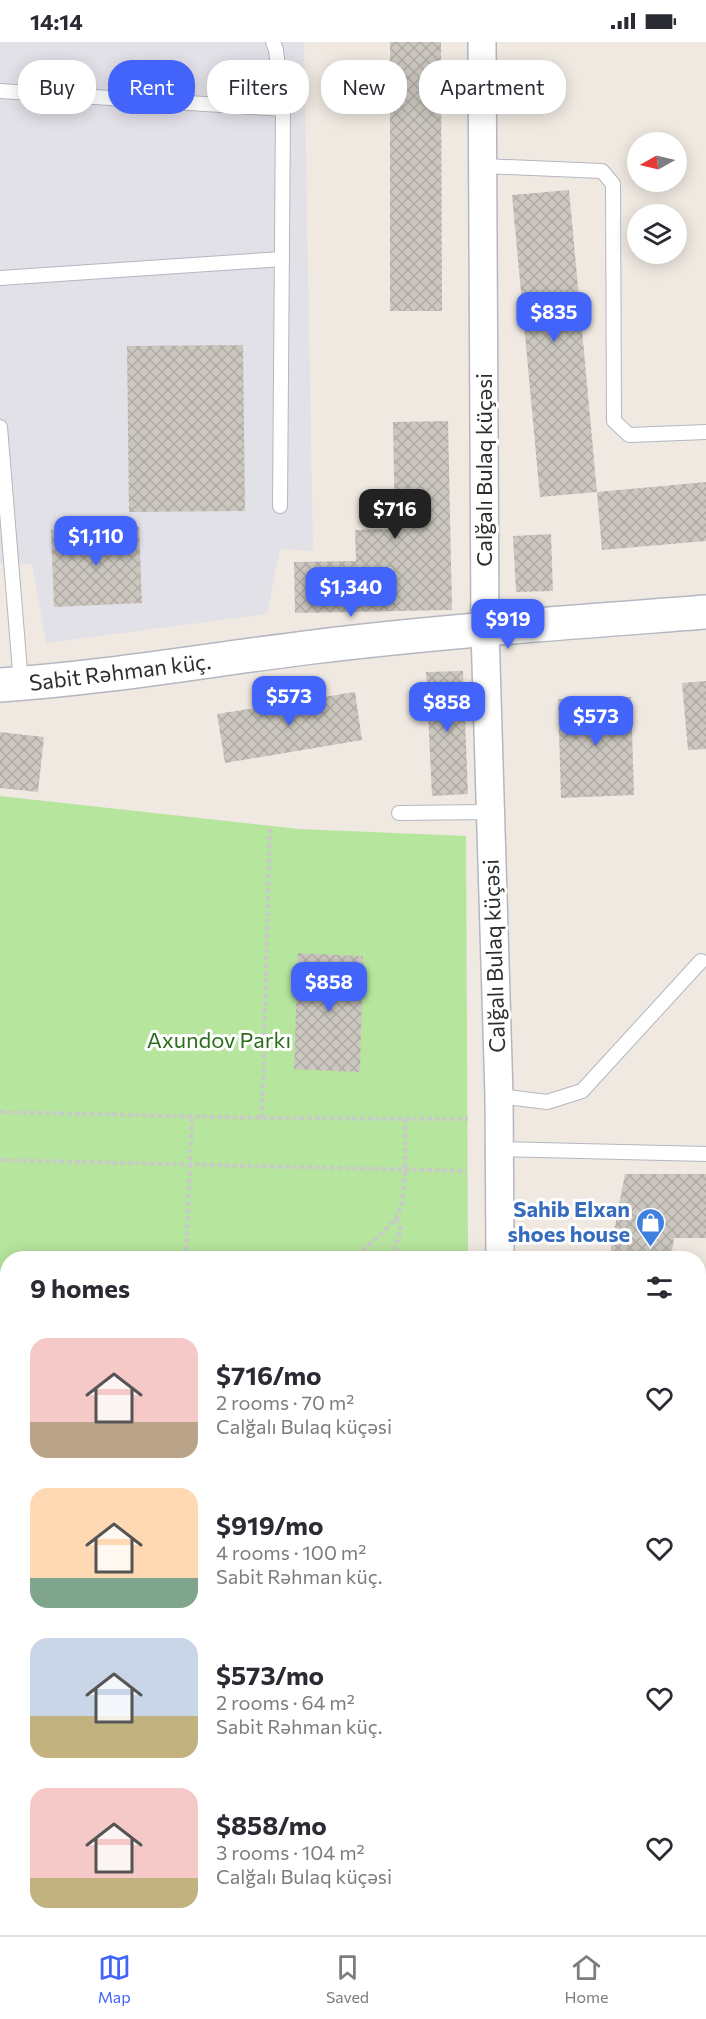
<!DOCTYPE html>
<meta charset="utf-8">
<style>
body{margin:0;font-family:Commissioner,sans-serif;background:#f2f2f3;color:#2b2b33;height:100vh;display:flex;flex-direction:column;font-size:22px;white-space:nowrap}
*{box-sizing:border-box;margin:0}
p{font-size:20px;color:#7c7c81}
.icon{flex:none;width:33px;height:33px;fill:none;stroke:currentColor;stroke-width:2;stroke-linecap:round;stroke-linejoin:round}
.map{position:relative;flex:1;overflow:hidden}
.panel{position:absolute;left:0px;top:1209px;width:706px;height:684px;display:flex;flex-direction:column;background:#fff;border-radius:24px 24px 0 0;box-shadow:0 3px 15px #0003}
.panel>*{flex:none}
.top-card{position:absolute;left:18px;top:18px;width:670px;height:54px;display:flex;gap:12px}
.needle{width:39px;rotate:262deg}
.controls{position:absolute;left:627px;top:90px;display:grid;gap:12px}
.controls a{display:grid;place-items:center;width:60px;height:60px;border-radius:50%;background:#fff;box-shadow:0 3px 15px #0003;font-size:30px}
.price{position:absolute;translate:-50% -51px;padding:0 14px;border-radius:12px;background:#4264fb;color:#fff;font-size:20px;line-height:39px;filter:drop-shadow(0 2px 3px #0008)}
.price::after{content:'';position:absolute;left:50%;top:36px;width:18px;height:14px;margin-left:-9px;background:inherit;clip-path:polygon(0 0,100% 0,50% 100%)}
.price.active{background:#222;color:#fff}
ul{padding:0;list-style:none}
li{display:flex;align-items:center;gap:18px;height:150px;padding:0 30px}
li span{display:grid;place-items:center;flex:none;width:168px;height:120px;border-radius:18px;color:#555}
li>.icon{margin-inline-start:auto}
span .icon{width:72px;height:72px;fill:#fffc;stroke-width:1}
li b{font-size:26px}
h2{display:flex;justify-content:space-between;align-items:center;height:72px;padding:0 30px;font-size:26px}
.chip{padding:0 21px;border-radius:24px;background:#fff;box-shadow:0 3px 15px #0003;font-size:21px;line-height:54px}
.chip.active{background:#4264fb;color:#fff}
.status{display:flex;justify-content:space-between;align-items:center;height:42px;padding:0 30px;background:#fff;direction:ltr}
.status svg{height:16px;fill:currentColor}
.menu{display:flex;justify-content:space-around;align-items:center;height:84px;border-top:2px solid #e1e1e2;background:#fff;font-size:16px;color:#7c7c81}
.menu a{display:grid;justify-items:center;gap:3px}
.menu .active{color:#4264fb}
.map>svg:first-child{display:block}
.industrial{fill:#e3e1e8}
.park{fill:#b6e59e}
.building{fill:url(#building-cross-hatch)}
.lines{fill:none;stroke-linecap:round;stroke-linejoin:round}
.service-casing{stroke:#b4b7c1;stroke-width:16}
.minor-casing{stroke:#b4b7c1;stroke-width:30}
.secondary-casing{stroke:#b4b7c1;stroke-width:36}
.trunk-casing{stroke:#c9c9c9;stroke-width:36}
.path{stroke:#c9c9c9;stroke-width:4;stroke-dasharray:4.5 3;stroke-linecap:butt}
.service{stroke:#fff;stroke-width:14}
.minor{stroke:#fff;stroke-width:27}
.secondary{stroke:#fff;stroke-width:33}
.trunk{stroke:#f8ba60;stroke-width:33}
.labels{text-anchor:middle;stroke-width:6;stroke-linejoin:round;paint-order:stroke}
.street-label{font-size:22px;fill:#2e2e2e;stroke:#fff}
.park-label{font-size:22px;fill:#2c6e1b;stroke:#fff}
.shop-label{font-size:22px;font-weight:bold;fill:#366cbe;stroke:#fff;text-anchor:end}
</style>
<div class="status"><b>14:14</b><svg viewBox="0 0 49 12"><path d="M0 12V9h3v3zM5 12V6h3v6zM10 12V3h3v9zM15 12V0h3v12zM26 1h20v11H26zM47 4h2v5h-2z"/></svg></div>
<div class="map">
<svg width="706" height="1893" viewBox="0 0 706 1893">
<defs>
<pattern id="building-cross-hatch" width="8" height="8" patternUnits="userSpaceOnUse" patternTransform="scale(1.5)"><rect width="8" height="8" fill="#cbc7bf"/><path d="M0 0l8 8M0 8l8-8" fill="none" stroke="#afaba4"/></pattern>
</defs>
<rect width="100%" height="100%" fill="#efe9e1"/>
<g class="industrial">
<path d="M0 0H304L313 509 280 507 267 572 46 601 32 522 0 521Z"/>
<path d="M699 1341 706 1342V1578H699Z"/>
</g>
<path class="park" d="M0 754 299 787 466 794 468 1216H8V1615L0 1616Z"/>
<g class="building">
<path d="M390 0H441L442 269H390Z"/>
<path d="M569 148 597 450 540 455 512 153Z"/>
<path d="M243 303 245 469 129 470 127 304Z"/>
<path d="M448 379 452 568 295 571 294 520 356 519 355 488 395 487 393 380Z"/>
<path d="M706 440V499L602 508 597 450Z"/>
<path d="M139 485 142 561 54 565 51 488Z"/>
<path d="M551 492 553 549 516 550 513 494Z"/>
<path d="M463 629 468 752 432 754 426 630Z"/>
<path d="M706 639V707L688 708 682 641Z"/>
<path d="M355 650 362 698 225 721 217 672Z"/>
<path d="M631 655 634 753 561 756 558 657Z"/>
<path d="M0 690 44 695 38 750 0 746Z"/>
<path d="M298 911 363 914 360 1030 294 1027Z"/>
<path d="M625 1132H706V1196H674L671 1216H609Z"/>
<rect x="699" y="1440" width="7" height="76"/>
<rect x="699" y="1578" width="7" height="40"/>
<path d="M699 1728H706V1893H698Z"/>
<rect x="0" y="1745" width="8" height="65"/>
<path d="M136 1886H183V1893H137Z"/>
</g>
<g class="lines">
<defs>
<g id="service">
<path d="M273 0 276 8 283 67 280 464"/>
<path d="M0 49 283 67"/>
<path d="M482 124 602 129 613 142 614 379 629 393 706 390"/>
<path d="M0 236 282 217"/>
<path d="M0 385 21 641"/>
<path d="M399 771 490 770"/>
<path d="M499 1054 547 1060 582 1049 701 919"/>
<path d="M499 1107 706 1112"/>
<path d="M699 1535H706"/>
<path d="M53 1886V1893"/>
<path d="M206 1893V1886"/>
</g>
<path id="minor" d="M482 0 485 588 499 1054 500 1216"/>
<path id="secondary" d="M0 643C105 636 207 618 312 605 443 589 575 580 706 570"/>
<g id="trunk">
<path d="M0 1641H8"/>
<path d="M699 1648H706"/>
<path d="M0 1681H8"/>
<path d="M699 1687H706"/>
</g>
</defs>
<use href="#service" class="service-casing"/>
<use href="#minor" class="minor-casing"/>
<use href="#secondary" class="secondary-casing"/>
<use href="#trunk" class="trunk-casing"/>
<g class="path">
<path d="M0 1070 262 1076 468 1077"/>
<path d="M262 1076 270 784"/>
<path d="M0 1118 466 1129"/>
<path d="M186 1216 192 1075"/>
<path d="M350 1216C362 1209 388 1188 396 1176 408 1156 405 1101 405 1077"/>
<path d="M392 1216 401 1187 396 1176"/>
<path d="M0 1337 8 1338"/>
</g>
<use href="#service" class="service"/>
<use href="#minor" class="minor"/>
<use href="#secondary" class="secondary"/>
<use href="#trunk" class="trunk"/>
</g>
<defs>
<symbol id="shop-pin" viewBox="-11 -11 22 30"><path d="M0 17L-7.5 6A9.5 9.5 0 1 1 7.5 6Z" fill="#3f7fe0" stroke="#fff"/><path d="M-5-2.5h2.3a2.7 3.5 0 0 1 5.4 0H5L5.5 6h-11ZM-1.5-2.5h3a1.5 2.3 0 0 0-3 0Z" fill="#fff"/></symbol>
</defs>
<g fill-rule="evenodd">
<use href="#shop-pin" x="634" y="1164" width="33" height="45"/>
</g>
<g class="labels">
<g class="street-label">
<text transform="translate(484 428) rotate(-90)" y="8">Calğalı Bulaq küçəsi</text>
<text transform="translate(120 630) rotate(-7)" y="8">Sabit Rəhman küç.</text>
<text transform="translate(494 914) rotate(-92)" y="8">Calğalı Bulaq küçəsi</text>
</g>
<g class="park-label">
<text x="219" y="1006">Axundov Parkı</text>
</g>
<g class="shop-label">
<text x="630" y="1175">Sahib Elxan<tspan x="630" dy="25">shoes house</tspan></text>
</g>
</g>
</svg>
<div class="controls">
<a><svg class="needle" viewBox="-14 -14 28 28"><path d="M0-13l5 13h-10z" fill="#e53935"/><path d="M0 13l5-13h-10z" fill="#7c7c81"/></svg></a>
<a><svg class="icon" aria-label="layers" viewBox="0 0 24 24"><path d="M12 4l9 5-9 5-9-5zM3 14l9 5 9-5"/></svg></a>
</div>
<b class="price" style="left:554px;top:301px">$835</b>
<b class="price active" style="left:395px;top:498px">$716</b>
<b class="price" style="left:96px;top:525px">$1,110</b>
<b class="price" style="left:351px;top:576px">$1,340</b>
<b class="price" style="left:508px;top:608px">$919</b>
<b class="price" style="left:289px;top:685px">$573</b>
<b class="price" style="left:447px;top:691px">$858</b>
<b class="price" style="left:596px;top:705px">$573</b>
<b class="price" style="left:329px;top:971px">$858</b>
<div class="top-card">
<a class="chip">Buy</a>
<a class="chip active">Rent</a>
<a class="chip">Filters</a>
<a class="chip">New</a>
<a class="chip">Apartment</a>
</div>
<section class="panel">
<h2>9 homes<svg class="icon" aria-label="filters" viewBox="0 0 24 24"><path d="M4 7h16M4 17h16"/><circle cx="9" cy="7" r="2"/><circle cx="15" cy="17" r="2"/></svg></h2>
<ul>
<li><span style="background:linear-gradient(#f6c9c9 70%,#b9a48a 0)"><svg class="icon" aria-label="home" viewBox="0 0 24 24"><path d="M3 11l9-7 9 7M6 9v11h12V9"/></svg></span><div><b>$716/mo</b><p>2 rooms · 70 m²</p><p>Calğalı Bulaq küçəsi</p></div><svg class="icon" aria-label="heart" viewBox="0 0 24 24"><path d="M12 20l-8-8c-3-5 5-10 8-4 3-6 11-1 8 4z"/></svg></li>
<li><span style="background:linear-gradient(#ffd9b3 75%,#7fa58c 0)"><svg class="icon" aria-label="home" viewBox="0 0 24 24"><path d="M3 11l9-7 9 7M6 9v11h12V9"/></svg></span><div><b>$919/mo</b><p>4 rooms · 100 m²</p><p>Sabit Rəhman küç.</p></div><svg class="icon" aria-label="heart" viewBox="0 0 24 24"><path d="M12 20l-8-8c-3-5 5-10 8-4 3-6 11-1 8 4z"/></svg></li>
<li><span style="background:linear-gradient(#c9d6e8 65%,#c2b280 0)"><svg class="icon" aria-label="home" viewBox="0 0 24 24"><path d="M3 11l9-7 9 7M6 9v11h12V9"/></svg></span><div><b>$573/mo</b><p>2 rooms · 64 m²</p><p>Sabit Rəhman küç.</p></div><svg class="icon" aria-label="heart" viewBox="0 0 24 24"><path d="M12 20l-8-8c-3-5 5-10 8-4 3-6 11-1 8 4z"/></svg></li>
<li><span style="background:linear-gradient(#f6c9c9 75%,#c2b280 0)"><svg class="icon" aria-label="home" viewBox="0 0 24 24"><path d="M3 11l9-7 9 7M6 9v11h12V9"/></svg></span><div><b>$858/mo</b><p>3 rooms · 104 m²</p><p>Calğalı Bulaq küçəsi</p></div><svg class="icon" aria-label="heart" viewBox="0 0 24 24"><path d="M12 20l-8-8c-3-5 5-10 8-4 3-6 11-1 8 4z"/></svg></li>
</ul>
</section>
</div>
<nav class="menu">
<a class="active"><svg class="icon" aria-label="map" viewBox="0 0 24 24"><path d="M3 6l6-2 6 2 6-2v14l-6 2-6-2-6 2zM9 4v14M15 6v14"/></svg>Map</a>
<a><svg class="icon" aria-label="saved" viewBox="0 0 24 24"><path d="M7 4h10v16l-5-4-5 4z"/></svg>Saved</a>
<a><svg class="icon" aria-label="home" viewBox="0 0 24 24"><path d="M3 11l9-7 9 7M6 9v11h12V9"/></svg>Home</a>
</nav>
